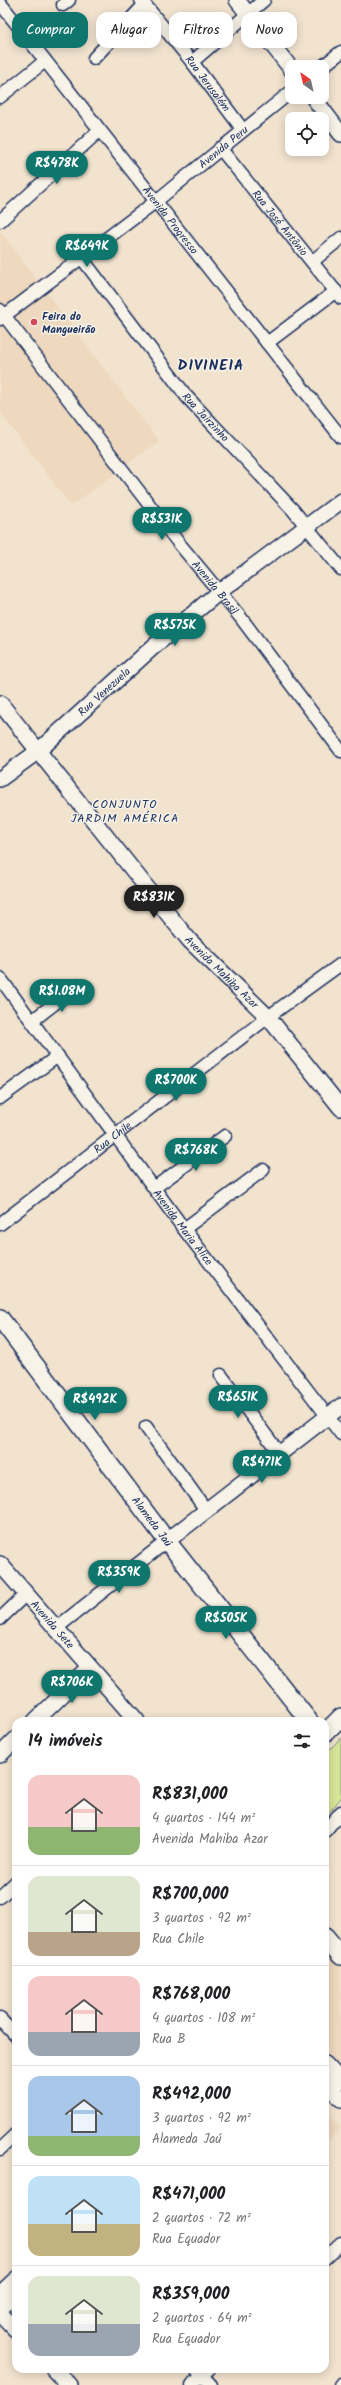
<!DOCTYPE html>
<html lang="pt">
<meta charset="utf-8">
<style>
body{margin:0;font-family:Kalam,sans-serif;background:#f2f2f2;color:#202124;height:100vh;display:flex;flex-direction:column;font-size:15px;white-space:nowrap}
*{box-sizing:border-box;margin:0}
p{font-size:13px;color:#757577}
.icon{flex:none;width:22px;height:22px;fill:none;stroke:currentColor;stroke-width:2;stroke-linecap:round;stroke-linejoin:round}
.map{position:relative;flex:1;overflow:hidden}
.details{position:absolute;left:12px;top:1717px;width:317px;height:656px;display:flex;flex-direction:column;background:#fff;border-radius:12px;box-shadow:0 2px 10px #0003}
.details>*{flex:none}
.top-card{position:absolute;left:12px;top:12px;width:317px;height:36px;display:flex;gap:8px}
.needle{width:26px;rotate:326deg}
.controls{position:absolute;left:285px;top:60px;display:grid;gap:8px}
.controls a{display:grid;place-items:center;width:44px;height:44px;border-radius:8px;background:#fff;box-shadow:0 2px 10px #0003;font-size:20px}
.price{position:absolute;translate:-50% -34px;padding:0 9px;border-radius:14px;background:#0f766e;color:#fff;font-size:13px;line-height:26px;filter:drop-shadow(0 1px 2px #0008)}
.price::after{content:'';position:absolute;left:50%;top:24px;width:12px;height:9px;margin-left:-6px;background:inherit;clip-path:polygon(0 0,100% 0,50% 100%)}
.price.active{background:#222;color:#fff}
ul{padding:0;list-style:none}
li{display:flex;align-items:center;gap:12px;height:100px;padding:0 16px}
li+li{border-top:1px solid #e0e0e0}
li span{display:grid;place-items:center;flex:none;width:112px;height:80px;border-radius:12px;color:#555}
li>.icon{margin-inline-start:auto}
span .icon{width:48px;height:48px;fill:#fffc;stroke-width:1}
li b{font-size:17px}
h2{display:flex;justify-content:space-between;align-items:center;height:48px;padding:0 16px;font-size:17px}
.chip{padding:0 14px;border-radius:12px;background:#fff;box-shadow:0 2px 10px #0003;font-size:14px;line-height:36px}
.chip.active{background:#0f766e;color:#fff}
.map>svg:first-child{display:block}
.built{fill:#eed8be}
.green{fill:#d8e699;stroke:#7a8a7c}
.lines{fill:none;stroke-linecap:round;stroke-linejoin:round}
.minor-casing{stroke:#1b2f5e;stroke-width:15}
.tertiary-casing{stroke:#1b2f5e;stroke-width:18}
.secondary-casing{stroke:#1b2f5e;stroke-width:20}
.minor{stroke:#f7f3e8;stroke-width:12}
.tertiary{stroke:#f7f3e8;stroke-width:15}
.secondary{stroke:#f7f3e8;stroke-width:17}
.poi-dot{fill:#d1495b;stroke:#f7f3e8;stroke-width:1.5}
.labels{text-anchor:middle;stroke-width:3;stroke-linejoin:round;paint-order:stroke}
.street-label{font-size:11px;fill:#1b2f5e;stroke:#f7f3e8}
.poi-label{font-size:11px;font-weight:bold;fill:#1b2f5e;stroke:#f7f3e8;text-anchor:start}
.neighbourhood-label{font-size:12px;letter-spacing:1px;fill:#1b2f5e;stroke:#f7f3e8}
.district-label{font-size:15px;font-weight:bold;letter-spacing:1px;fill:#1b2f5e;stroke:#f7f3e8}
</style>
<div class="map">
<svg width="341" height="2385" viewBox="0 0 341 2385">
<rect width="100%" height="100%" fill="#f2e3cf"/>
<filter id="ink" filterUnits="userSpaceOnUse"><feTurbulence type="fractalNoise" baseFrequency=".025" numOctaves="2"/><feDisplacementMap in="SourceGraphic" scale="8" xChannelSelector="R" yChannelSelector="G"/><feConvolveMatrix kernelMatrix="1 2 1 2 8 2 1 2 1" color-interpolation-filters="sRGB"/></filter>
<g filter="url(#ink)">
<g class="built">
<path d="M0 231 159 441 71 506 0 412Z"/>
<path d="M325 1949 341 1967V2067L338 2070 325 2055Z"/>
<path d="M325 2109 341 2128 325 2144Z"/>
</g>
<path class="green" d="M341 1738V1798L326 1816 325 1754Z"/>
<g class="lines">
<defs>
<g id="minor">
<path id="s1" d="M141 0 192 62 243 130"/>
<path id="s2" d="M0 3 341 437"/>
<path d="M63 5 69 0"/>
<path d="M94 58 145 4"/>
<path d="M192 62 264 0"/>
<path d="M322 67 341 52"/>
<path d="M0 97 45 61"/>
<path id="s3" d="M220 148 341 298"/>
<path d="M0 221 99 131"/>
<path id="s4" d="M81 257 187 397 293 510 341 569"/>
<path d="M313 261 341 238"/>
<path id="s5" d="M0 310 177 541 241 618 341 751"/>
<path id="s6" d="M0 319 155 202 292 91"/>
<path d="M267 343 336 291"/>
<path id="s7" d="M0 978 184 1229 341 1434"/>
<path d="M32 1021 77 986"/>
<path d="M0 1098 58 1056"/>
<path d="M154 1188 225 1136"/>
<path id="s8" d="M0 1224 268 1017 341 964"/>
<path d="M184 1229 263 1170"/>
<path d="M221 1375 280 1454"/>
<path d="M146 1427 206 1510"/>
<path d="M0 1619 26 1594"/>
<path d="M55 1629 167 1541"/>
<path d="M325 1831 341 1812"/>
<path d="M0 1897 16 1882"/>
<path d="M0 2019 16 2036"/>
<path d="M0 2149 16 2134"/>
<path d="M325 2258 341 2243"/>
<path d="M196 2369 211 2385"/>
<path d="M192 2385 209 2369"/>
<path d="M340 2385 341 2384"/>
</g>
<g id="tertiary">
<path d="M237 0 292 70"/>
<path d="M313 97 341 134"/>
<path id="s9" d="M0 703 171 918 190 941 268 1017 341 1108"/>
<path id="s10" d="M0 779 37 752 152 648 219 592 341 501"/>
<path d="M167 1541 341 1406"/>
<path id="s11" d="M0 1564 137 1721"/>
<path d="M35 1721 90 1668"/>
<path d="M0 1755 16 1739"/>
<path d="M325 2064 341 2081"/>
<path d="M325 2082 341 2099"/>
<path d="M0 2294 16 2279"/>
<path d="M0 2309 16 2294"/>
<path d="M0 2313 16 2330"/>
<path d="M54 2369 69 2385"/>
</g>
<g id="secondary">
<path id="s12" d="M0 1318 167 1541 309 1721"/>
<path d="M325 1733 341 1717"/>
<path d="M325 1937 341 1956"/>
</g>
</defs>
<use href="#minor" class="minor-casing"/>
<use href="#tertiary" class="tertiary-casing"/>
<use href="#secondary" class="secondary-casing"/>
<use href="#minor" class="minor"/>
<use href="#tertiary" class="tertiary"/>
<use href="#secondary" class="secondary"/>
</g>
</g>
<circle class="poi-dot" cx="34" cy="322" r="4"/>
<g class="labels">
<g class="street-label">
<text dy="4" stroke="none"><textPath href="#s1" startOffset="107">Rua Jerusalém</textPath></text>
<text dy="4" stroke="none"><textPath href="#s6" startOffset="282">Avenida Peru</textPath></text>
<text dy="4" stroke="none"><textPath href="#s2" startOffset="276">Avenida Progresso</textPath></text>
<text dy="4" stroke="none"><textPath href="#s3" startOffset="96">Rua José Antônio</textPath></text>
<text dy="4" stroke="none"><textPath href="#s4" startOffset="203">Rua Jairzinho</textPath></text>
<text dy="4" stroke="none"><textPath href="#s5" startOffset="351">Avenida Brasil</textPath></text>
<text dy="4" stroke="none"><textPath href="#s10" startOffset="136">Rua Venezuela</textPath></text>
<text dy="4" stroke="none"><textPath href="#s9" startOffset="349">Avenida Mahiba Azar</textPath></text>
<text dy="4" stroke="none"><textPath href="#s8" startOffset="142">Rua Chile</textPath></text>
<text dy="4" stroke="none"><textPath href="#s7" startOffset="309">Avenida Maria Alice</textPath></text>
<text dy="4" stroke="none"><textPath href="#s12" startOffset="254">Alameda Jaú</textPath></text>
<text dy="4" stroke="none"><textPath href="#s11" startOffset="80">Avenida Sete</textPath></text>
</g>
<g class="poi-label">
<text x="42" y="320">Feira do<tspan x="42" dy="13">Mangueirão</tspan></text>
</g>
<g class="neighbourhood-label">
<text x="125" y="808">CONJUNTO<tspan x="125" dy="14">JARDIM AMÉRICA</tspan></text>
</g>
<g class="district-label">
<text x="211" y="370">DIVINEIA</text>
</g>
</g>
</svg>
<div class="controls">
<a><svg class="needle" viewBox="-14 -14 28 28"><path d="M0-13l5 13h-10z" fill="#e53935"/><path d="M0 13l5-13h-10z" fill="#757577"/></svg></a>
<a><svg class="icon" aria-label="locate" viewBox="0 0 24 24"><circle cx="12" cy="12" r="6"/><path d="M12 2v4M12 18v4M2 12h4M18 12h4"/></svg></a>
</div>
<b class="price" style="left:57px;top:185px">R$478K</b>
<b class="price" style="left:87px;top:268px">R$649K</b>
<b class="price" style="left:162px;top:541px">R$531K</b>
<b class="price" style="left:175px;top:647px">R$575K</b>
<b class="price active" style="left:154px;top:919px">R$831K</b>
<b class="price" style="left:62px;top:1013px">R$1.08M</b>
<b class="price" style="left:176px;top:1102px">R$700K</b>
<b class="price" style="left:196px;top:1172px">R$768K</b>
<b class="price" style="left:238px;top:1419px">R$651K</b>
<b class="price" style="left:95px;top:1421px">R$492K</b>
<b class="price" style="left:262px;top:1484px">R$471K</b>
<b class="price" style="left:119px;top:1594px">R$359K</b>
<b class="price" style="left:226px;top:1640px">R$505K</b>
<b class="price" style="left:72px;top:1704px">R$706K</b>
<div class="top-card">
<a class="chip active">Comprar</a>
<a class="chip">Alugar</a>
<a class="chip">Filtros</a>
<a class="chip">Novo</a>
</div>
<section class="details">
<h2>14 imóveis<svg class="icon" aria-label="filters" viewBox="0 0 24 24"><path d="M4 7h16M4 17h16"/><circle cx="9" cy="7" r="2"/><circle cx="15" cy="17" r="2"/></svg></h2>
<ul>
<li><span style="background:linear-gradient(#f6c9c9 65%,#8fb573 0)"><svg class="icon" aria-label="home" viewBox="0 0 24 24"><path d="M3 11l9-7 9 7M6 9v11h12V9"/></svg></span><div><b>R$831,000</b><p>4 quartos · 144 m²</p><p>Avenida Mahiba Azar</p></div></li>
<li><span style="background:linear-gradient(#dfe7d0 70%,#b9a48a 0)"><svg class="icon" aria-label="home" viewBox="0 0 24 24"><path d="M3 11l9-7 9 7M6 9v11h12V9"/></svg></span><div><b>R$700,000</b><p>3 quartos · 92 m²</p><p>Rua Chile</p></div></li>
<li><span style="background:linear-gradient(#f6c9c9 70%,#9aa5b1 0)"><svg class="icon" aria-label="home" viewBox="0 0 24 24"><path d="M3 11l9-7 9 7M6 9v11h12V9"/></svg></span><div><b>R$768,000</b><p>4 quartos · 108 m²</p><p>Rua B</p></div></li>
<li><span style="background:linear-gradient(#a9c7e8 75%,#8fb573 0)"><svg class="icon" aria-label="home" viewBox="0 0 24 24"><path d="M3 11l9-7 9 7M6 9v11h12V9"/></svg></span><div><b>R$492,000</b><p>3 quartos · 92 m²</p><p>Alameda Jaú</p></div></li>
<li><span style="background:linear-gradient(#bfe0f5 60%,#c2b280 0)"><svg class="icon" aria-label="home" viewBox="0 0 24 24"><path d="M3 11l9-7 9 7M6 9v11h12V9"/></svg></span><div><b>R$471,000</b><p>2 quartos · 72 m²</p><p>Rua Equador</p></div></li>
<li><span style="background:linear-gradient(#dfe7d0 60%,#9aa5b1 0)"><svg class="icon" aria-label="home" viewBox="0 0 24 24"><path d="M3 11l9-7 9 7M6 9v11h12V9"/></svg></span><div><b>R$359,000</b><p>2 quartos · 64 m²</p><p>Rua Equador</p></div></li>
</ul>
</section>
</div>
